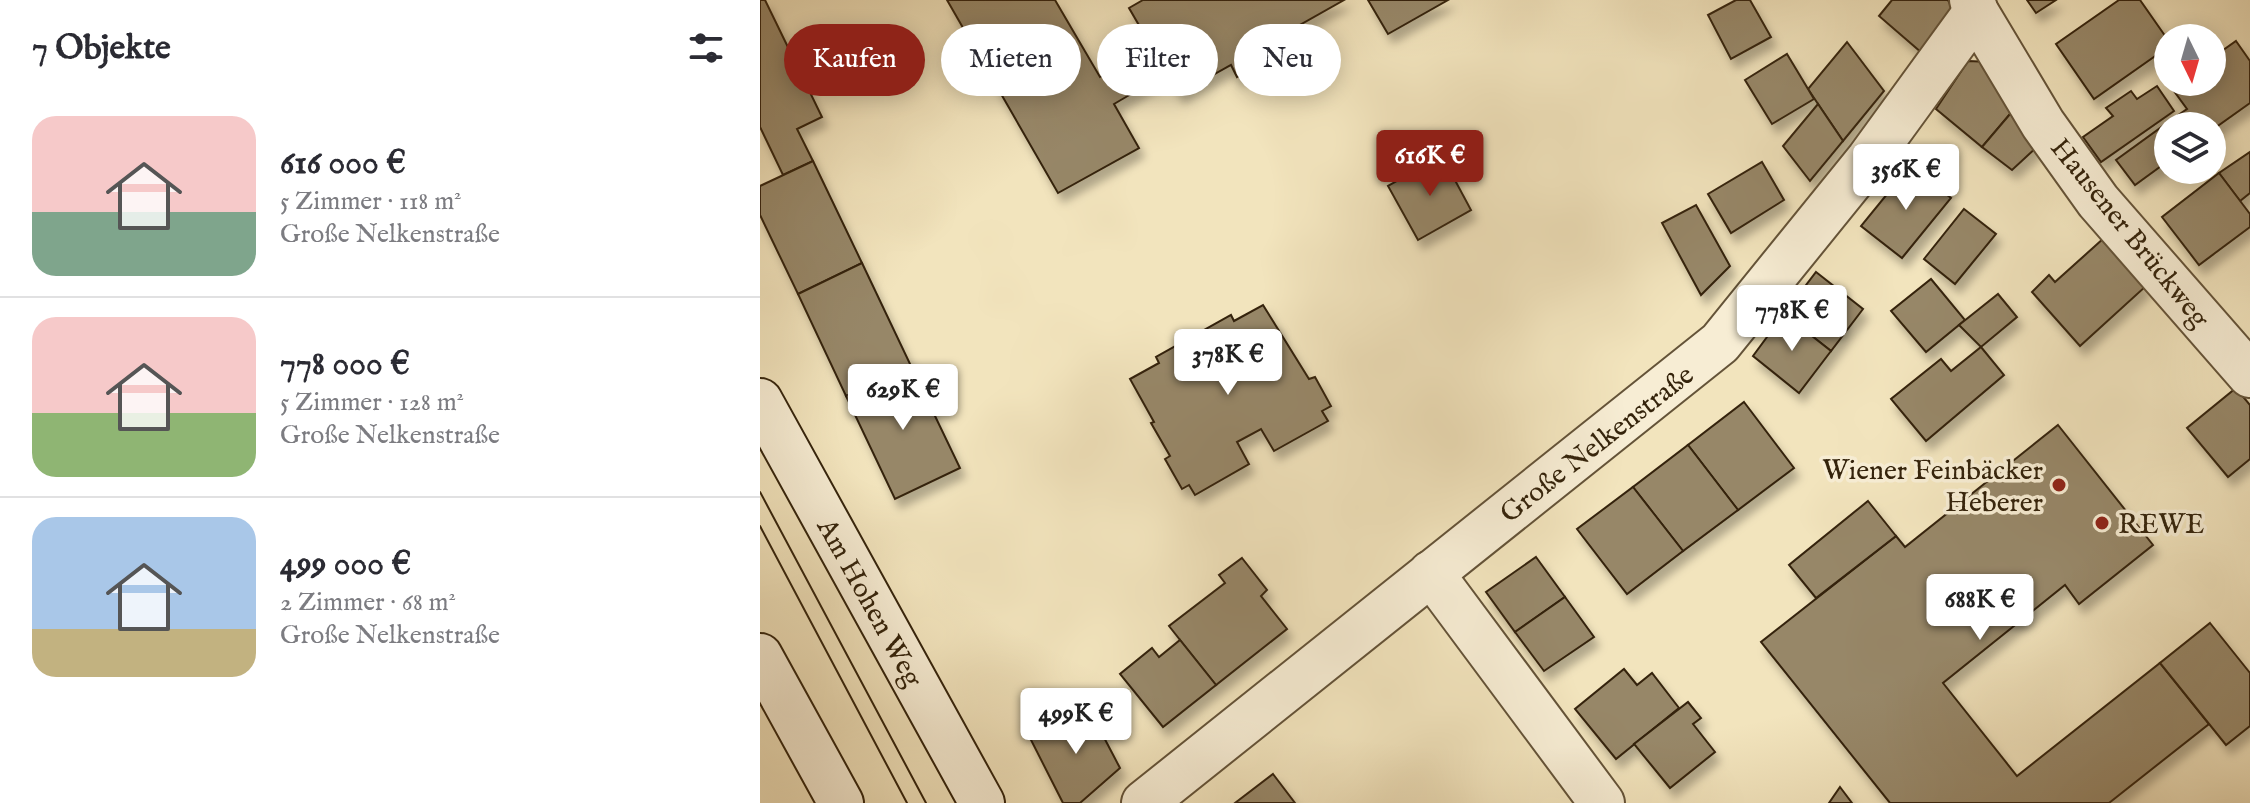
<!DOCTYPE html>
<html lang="de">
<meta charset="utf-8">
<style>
body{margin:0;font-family:"IM FELL English",serif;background:#f2f2f3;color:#2b2b33;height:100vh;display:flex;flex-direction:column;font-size:30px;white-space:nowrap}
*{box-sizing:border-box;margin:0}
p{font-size:26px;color:#7c7c81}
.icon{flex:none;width:44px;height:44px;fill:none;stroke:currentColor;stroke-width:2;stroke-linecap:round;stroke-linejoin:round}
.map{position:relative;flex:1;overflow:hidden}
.panel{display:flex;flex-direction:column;background:#fff;width:760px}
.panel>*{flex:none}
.top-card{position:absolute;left:24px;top:24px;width:760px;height:72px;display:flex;gap:16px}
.needle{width:52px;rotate:175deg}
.controls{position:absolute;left:1394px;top:24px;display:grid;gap:16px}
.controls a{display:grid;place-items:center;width:72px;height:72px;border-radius:50%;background:#fff;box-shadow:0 4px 20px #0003;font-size:40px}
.price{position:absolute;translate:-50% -68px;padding:0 18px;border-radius:8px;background:#fff;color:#222;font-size:26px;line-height:52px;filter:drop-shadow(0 2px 4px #0008)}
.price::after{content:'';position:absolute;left:50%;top:48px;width:24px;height:18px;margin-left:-12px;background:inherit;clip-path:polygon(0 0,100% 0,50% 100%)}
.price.selected{background:#8f2418;color:#fff}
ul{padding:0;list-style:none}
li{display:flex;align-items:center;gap:24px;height:200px;padding:0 32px}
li+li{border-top:2px solid #e1e1e2}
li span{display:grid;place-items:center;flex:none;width:224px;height:160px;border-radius:24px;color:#555}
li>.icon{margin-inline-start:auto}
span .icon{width:96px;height:96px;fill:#fffc;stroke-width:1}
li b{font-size:34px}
h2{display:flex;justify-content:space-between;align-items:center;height:96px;padding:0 32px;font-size:34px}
.chip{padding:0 28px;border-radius:36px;background:#fff;box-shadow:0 4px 20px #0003;font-size:28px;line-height:72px}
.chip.selected{background:#8f2418;color:#fff}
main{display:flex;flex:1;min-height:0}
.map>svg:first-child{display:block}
.building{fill:#978768;stroke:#34230b;stroke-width:2;filter:url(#shadow)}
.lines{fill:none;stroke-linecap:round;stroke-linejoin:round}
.street-casing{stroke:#645338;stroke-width:48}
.secondary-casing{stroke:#34230b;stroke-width:48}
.street{stroke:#f7edd4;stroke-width:44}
.secondary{stroke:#f7edd4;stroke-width:44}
.tram{stroke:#34230b;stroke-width:2}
.poi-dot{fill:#8f2418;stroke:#f7edd4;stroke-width:3}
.labels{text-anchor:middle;stroke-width:7;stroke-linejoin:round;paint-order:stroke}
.street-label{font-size:28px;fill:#34230b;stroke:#f7edd4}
.poi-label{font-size:28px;fill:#34230b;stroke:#f7edd4;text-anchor:end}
</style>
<main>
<section class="panel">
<h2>7 Objekte<svg class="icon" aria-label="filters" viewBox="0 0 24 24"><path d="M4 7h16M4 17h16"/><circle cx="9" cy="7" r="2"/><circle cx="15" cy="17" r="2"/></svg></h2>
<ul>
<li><span style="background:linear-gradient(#f6c9c9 60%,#7fa58c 0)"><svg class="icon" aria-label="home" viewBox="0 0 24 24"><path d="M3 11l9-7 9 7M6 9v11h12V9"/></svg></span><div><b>616 000 €</b><p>5 Zimmer · 118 m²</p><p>Große Nelkenstraße</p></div></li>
<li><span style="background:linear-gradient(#f6c9c9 60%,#8fb573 0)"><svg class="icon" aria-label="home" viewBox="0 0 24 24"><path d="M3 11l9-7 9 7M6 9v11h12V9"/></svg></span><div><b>778 000 €</b><p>5 Zimmer · 128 m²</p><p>Große Nelkenstraße</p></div></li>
<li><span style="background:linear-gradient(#a9c7e8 70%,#c2b280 0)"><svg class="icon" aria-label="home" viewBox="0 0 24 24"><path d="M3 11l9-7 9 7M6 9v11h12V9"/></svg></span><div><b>499 000 €</b><p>2 Zimmer · 68 m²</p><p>Große Nelkenstraße</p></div></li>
</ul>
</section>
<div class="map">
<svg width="1490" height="803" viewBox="0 0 1490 803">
<defs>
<filter id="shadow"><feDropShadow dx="5" dy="9" stdDeviation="4" flood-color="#0004"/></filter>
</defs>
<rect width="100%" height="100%" fill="#f2e4bd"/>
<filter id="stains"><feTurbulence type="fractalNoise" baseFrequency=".0025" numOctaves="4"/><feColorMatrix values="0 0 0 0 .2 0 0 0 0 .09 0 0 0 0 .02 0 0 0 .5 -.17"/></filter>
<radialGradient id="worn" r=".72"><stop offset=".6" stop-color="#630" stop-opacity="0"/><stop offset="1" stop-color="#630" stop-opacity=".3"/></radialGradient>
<g class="building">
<path d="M0 0H5L62 117 37 129 53 161 23 175 0 127Z"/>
<path d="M187 0H295L340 77 392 47 407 73 354 104 379 148 298 193Z"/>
<path d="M383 0H584L524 34 530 47 477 77 471 65 419 94 369 8Z"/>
<path d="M608 0H688L628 34Z"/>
<path d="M976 0H990L1011 37 971 59 948 15Z"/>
<path d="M1132 0H1188L1194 12 1162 53 1119 16Z"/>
<path d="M1267 0H1296L1276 13Z"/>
<path d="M1359 0H1380L1408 40V47L1334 99 1296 44Z"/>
<path d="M1476 41 1490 61V103L1452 130V126H1420L1414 118 1427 109 1411 87 1418 82H1452V58Z"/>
<path d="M1087 42 1124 91 1083 141 1048 89Z"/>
<path d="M1027 54 1054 99 1012 124 985 80Z"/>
<path d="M1208 61 1230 62 1256 107 1222 147 1176 109Z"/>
<path d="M1397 86 1414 111 1341 162 1323 137 1353 116 1346 108 1371 91 1377 99Z"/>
<path d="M1058 104 1083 141 1050 181 1023 146Z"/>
<path d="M1256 107 1279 145 1252 170 1222 147Z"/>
<path d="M1414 118 1420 126H1408V161L1375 185 1356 160Z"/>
<path d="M1490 152V193L1480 201 1459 173Z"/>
<path d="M682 156 711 210 658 240 628 186Z"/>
<path d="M53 161 102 263 38 294 0 215V186Z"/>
<path d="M1002 162 1024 200 971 233 948 194Z"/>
<path d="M1150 166 1191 198 1142 258 1101 226Z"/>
<path d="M1459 173 1490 214V227L1439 265 1402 217Z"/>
<path d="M936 205 970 266 941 295 902 223Z"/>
<path d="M1204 209 1236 234 1195 284 1164 259Z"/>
<path d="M1344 238 1386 286 1320 346 1272 292 1289 275 1295 282Z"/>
<path d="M102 263 151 366 86 396 38 294Z"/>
<path d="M1056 272 1103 309 1071 351 1024 314Z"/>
<path d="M1171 279 1205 320 1166 352 1131 311Z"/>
<path d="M1238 294 1257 317 1221 347 1199 325Z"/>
<path d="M503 305 549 379 555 377 571 406 562 411 568 421 514 451 501 429 477 442 489 464 435 495 429 485 422 489 405 459 410 456 391 423 394 422 370 379 399 363 396 357 471 315 474 321Z"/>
<path d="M1024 314 1071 351 1039 393 993 356Z"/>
<path d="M1221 347 1244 375 1166 441 1131 399 1181 359 1191 371Z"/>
<path d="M151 366 200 468 135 499 86 396Z"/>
<path d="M1476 388 1490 405V459L1468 477 1427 428Z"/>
<path d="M984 402 1034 468 978 510 928 445Z"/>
<path d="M1298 425 1393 545 1319 604 1305 585 1183 683 1257 776 1400 663 1449 724 1349 803H1130L1001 642 1136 536 1145 547Z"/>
<path d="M928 445 978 510 923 551 873 487Z"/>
<path d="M873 487 923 551 867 594 817 529Z"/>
<path d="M1108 501 1136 536 1056 598 1029 565Z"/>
<path d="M776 557 805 597 755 632 726 592Z"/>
<path d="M482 558 507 590 501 596 527 629 456 685 409 626 465 583 459 575Z"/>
<path d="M805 597 834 637 784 671 755 632Z"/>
<path d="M1450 623 1490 673V726L1466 745 1400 663Z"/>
<path d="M420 640 456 685 403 727 360 674 392 648 399 657Z"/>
<path d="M864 669 877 685 892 673 919 708 856 759 815 709Z"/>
<path d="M928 702 941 718 933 724 955 752 910 788 874 744Z"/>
<path d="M328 707 360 768 320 803H303L270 738Z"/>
<path d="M513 774 535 803H475Z"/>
<path d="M1080 787 1092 803H1069Z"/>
</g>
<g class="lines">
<defs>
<g id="street">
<path d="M1212 0 1216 12 1283 124 1338 201 1490 375"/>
<path d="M671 573 842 803"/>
<path d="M384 803 960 343 1109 159 1216 12"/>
</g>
<g id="secondary">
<path d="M0 401 222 803"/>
<path d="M0 656 81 803"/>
</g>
</defs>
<use href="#street" class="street-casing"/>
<use href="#secondary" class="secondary-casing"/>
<use href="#street" class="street"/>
<use href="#secondary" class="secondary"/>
<g class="tram">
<path d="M0 492 166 803"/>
<path d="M0 526 147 803"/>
</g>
</g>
<g class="poi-dot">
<circle cx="1299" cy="485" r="8"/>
<circle cx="1342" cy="523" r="8"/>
</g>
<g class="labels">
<g class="street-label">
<text transform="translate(1371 232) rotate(51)" y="10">Hausener Brückweg</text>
<text transform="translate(836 443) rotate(-38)" y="10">Große Nelkenstraße</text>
<text transform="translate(111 602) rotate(61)" y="10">Am Hohen Weg</text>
</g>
<g class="poi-label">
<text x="1283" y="479">Wiener Feinbäcker<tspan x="1283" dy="32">Heberer</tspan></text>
<text x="1358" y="533" text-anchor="start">REWE</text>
</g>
</g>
<rect width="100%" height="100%" filter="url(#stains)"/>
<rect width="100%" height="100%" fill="url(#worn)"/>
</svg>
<div class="controls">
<a><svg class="needle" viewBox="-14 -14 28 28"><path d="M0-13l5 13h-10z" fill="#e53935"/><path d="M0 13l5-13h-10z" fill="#7c7c81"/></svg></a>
<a><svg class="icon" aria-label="layers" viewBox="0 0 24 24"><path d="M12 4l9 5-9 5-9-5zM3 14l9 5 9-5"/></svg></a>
</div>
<b class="price selected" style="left:670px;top:198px">616K €</b>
<b class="price" style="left:1146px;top:212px">356K €</b>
<b class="price" style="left:1032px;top:353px">778K €</b>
<b class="price" style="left:468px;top:397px">378K €</b>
<b class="price" style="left:143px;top:432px">629K €</b>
<b class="price" style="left:1220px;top:642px">688K €</b>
<b class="price" style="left:316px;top:756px">499K €</b>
<div class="top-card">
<a class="chip selected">Kaufen</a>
<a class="chip">Mieten</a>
<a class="chip">Filter</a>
<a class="chip">Neu</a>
</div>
</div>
</main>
